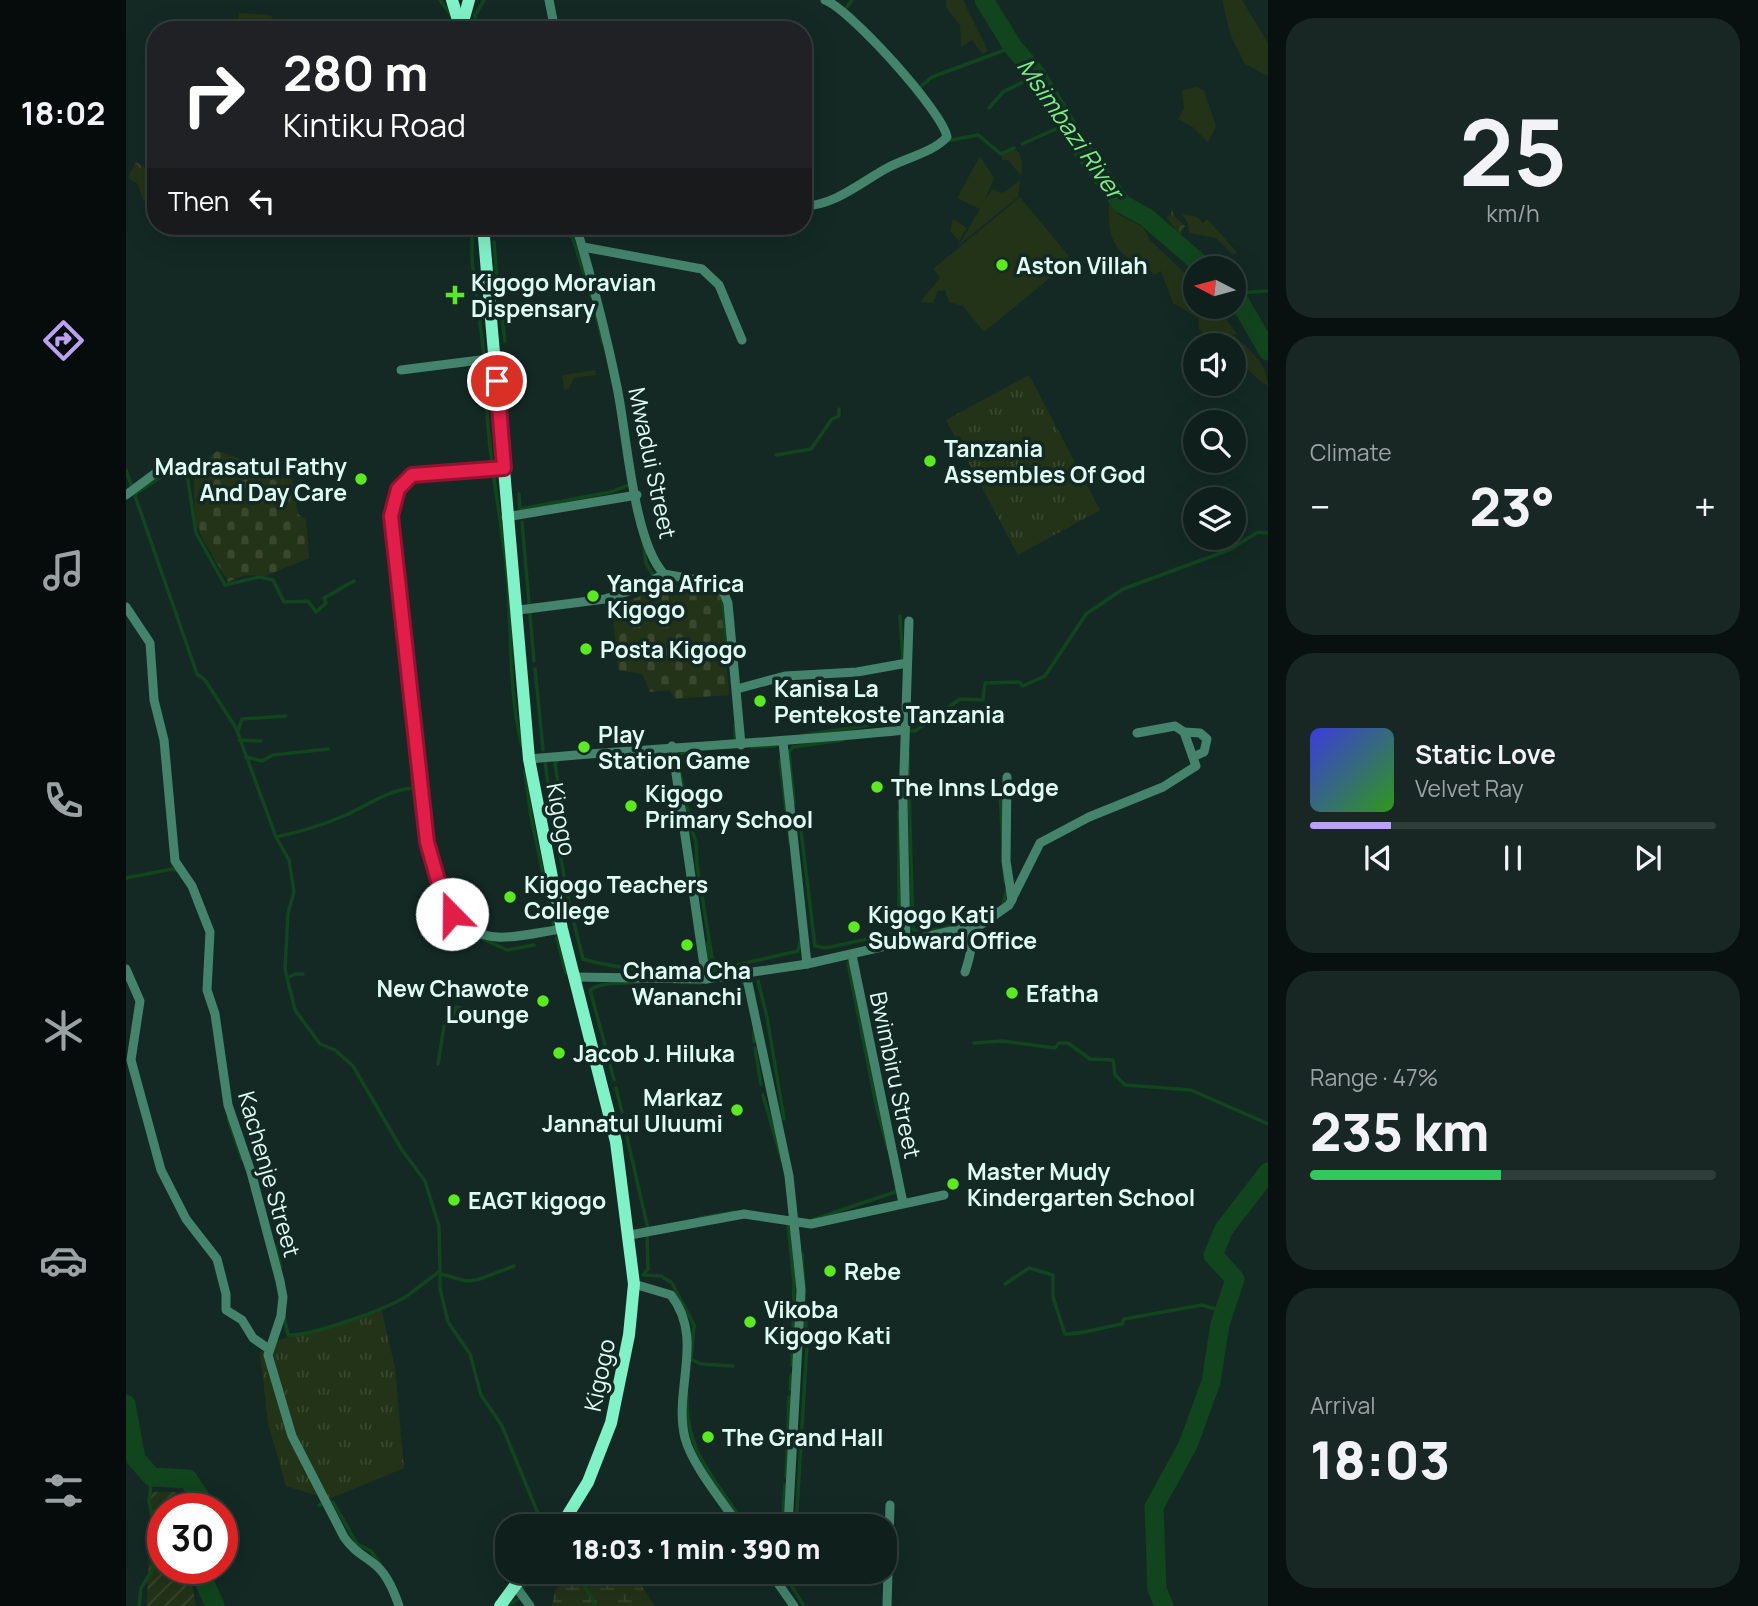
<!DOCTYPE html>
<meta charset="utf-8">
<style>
body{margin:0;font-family:Manrope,sans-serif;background:#182724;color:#f1f3f6;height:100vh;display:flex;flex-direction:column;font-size:26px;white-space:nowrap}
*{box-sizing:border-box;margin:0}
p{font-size:23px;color:#9ba2a3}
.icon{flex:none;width:38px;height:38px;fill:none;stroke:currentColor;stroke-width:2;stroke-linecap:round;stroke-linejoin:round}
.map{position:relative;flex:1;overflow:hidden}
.panel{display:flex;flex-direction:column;gap:18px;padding:18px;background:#08110f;width:490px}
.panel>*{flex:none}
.top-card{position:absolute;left:21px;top:21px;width:665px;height:214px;border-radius:28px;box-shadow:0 7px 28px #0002,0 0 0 2px #2f3d3a;background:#202124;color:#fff;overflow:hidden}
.needle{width:46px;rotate:276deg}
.controls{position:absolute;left:1057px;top:256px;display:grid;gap:14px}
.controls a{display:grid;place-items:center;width:63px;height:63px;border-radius:50%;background:#0f1f1b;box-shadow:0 7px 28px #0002,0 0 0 2px #2f3d3a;font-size:35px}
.speed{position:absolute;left:21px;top:1493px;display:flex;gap:14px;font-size:35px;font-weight:700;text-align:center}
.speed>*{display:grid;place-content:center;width:91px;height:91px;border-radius:50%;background:#0f1f1b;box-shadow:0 7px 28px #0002,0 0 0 2px #2f3d3a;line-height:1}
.speed .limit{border:10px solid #d22;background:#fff;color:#111}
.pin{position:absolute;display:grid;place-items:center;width:60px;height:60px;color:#fff;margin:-30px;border:4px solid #fff;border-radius:50%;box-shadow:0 2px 7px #0007}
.me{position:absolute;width:77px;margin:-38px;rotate:338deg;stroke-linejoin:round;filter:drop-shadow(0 0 5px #0008)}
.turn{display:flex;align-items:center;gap:24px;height:147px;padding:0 21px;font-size:32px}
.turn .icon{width:91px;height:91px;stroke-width:2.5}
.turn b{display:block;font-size:49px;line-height:60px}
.then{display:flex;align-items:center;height:66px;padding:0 21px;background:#0003;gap:14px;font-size:26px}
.big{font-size:52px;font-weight:800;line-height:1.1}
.panel .card{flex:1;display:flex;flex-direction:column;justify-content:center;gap:10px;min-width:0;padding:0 24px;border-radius:28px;background:#182724}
.panel .dial{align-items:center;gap:0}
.dial b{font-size:91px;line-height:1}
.song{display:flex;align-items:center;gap:21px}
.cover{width:84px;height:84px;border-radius:10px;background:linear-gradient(135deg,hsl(240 70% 55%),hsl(110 70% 35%))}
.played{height:7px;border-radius:4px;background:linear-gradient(90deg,#bca0f2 20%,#2f3d3a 20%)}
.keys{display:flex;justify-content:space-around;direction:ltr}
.heat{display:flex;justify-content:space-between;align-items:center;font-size:38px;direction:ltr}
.charge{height:10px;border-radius:5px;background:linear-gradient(90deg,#34c759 47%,#2f3d3a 0)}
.trip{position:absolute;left:369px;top:1514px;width:402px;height:70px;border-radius:28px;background:#0f1f1b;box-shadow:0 7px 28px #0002,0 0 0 2px #2f3d3a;font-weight:800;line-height:70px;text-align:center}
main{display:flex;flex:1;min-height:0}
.dock{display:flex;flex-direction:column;width:126px;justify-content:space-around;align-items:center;background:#060c0b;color:#9ba2a3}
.dock .icon{width:49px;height:49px}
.dock .current{color:#bca0f2}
.dock b{font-size:32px;color:#f1f3f6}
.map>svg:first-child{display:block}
.grass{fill:#233317}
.forest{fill:url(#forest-crowns)}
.wetland{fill:url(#wetland-marsh)}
.cemetery{fill:url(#cemetery-stones)}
.park{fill:url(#park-tufts)}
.garden{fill:url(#garden-furrows)}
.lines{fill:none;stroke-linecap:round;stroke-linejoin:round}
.stream{stroke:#11451d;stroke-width:3.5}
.river{stroke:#11451d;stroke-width:19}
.minor{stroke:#44846c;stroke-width:9}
.secondary{stroke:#80f2c7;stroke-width:12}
.route-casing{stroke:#92132f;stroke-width:18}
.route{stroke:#e11d48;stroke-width:12}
.poi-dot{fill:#5be91f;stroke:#142924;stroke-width:2.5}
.labels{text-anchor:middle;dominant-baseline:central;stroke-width:7;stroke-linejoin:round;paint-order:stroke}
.poi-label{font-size:23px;font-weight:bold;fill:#dffcf4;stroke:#142924;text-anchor:start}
.street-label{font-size:23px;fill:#dffcf4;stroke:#142924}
.water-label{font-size:24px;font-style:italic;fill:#78f17f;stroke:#142924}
</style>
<main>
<nav class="dock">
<b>18:02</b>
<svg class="icon current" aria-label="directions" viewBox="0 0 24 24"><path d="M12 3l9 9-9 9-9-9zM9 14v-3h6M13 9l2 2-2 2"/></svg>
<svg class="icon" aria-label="music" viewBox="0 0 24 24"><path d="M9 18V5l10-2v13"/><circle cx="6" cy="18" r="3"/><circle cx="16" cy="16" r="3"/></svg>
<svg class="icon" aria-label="phone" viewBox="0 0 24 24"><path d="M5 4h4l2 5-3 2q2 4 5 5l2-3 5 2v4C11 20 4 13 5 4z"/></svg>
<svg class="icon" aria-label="climate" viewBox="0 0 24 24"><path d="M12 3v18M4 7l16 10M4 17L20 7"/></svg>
<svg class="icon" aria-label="car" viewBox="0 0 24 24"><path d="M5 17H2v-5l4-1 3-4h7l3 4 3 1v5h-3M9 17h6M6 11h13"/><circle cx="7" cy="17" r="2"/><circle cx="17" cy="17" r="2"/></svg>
<svg class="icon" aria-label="filters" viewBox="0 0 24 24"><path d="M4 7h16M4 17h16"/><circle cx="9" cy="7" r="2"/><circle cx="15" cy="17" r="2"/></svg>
</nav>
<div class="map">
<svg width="1142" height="1606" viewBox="0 0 1142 1606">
<defs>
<pattern id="forest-crowns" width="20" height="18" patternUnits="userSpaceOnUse" patternTransform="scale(1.75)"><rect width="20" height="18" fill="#233317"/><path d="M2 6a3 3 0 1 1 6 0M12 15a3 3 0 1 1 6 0" fill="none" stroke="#38472e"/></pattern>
<pattern id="wetland-marsh" width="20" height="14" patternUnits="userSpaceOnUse" patternTransform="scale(1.75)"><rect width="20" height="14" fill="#233317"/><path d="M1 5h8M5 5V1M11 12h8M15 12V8" fill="none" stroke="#38472e"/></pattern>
<pattern id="cemetery-stones" width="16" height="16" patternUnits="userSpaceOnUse" patternTransform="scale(1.75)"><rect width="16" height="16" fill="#233317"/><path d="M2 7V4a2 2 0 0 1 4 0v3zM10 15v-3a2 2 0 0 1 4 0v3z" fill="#38472e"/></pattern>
<pattern id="park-tufts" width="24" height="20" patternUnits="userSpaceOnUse" patternTransform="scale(1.75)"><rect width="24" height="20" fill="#233317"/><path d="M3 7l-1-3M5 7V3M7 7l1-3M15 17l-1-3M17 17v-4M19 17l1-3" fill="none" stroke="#38472e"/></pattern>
<pattern id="garden-furrows" width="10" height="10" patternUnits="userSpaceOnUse" patternTransform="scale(1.75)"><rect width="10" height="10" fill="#233317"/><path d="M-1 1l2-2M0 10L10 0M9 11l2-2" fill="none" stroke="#38472e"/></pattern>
</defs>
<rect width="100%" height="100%" fill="#142924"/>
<!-- grass -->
<g class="grass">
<path d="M820,0H837L862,51L856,54L846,40L835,47L834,25L820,7Z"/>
<path d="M1096,0H1116L1142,43V76L1119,64L1104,34Z"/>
<path d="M113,13L144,15L155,30H111Z"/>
<path d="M1071,87L1078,91L1090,126L1082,142L1068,128L1052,119L1058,109L1056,90Z"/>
<path d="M886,149C897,150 897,167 895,176L882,160H876V154Z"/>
<path d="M854,156L868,178L859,200L866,189L877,193L894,180L892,197L833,245L854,209L831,198Z"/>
<path d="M894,197L946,260L858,332L837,306L823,302L819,290L812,291L807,303L794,302L814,278L807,269Z"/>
<path d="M983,202L992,214L1017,227L1024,240L1069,283V306H1091L1111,334H1106C1121,347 1142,364 1142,386C1129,379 1123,368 1111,361L1108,364V345H1082L1074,336L1077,332L1073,329L1072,318L1047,303L1035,271L1028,275L1016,260L1010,261L994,276L990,273L989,267L1000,257C982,240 983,226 983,202Z"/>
<path d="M1055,213L1071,217L1077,223L1081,219L1111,252L1107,255L1090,238L1063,233L1062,223Z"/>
<path d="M827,219L841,228L833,241L824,231Z"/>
<path d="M469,370L470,375L448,378L443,389L438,390L436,375Z"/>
</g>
<!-- forest -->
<g class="forest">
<path d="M10,162L30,174V203L17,200L12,184L2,178Z"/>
<path d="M1046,208L1048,216L1059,226L1054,235L1040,217L1045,215Z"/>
</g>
<!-- wetland -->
<path class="wetland" d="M441,1572H506L529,1606H426L429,1591Z"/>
<!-- cemetery -->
<g class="cemetery">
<path d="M91,451L165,476L172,514L180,520L183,558L139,576L119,575L102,582L77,540L69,520L67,460L81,459Z"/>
<path d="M540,585L584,587L595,595L603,695L549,699L544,690L524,692L516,674L492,670L486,608Z"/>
</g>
<!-- park -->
<g class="park">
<path d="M903,375L974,510L892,555L820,420Z"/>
<path d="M255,1308L269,1368L278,1468L203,1499L160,1486L142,1423L134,1353L147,1341L209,1326Z"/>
</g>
<!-- garden -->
<path class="garden" d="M25,1492H50L53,1508H37V1568H63L70,1606H21Z"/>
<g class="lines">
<!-- stream -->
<g class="stream">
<path d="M314,0L325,15"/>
<path d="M721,7L726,0"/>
<path d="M350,30L349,15L358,0"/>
<path d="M793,88L806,77L887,47"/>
<path d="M863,108L877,92L911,75"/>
<path d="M820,141L852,135L875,154L888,148"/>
<path d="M896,144L939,125"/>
<path d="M346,226V261L358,354"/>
<path d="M367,226V228"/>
<path d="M443,226L465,296"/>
<path d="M368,242L371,280"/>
<path d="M372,287L379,341"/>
<path d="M1109,293L1142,291"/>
<path d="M468,305L477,343"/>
<path d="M360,366C358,432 372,499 380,564C387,625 381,687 396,746"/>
<path d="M650,455L685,449L706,419L713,416V409"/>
<path d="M0,470L71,674L79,680L110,728L150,837L163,860L168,892L162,913L159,969L169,1010L194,1044L209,1050L227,1066L276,1150L299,1181L313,1226L314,1271C304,1279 295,1285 285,1293C268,1307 183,1337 162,1335L158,1317"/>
<path d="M9,494L59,461L70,533L99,585L133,577L147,580L158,602L182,601L190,612L200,603L198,598L228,581"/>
<path d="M393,494L394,509L485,492L505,484"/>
<path d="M396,522L408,661"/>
<path d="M517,540L520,563L527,575"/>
<path d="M539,581H553"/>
<path d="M596,596L603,665"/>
<path d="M774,616L777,661"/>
<path d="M277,662L287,788"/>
<path d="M409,669L417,750"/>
<path d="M112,731L116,719L160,716"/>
<path d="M783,731H789L834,699L857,700L859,683L893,682L897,686L919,676L960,614L997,589L1103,550L1132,532L1142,533"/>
<path d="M678,735L777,720"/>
<path d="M113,740L135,741"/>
<path d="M609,742V725"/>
<path d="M626,747L649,746L654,743"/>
<path d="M782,752L787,930L817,929L842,920L858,919"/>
<path d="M120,757L136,761L147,755L202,749"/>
<path d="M432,760L429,763L432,783"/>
<path d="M419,761L424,799"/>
<path d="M654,761L664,842"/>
<path d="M552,762L555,754L562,750"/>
<path d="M399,771L405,816L428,927"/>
<path d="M554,773L566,830"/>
<path d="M874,793L879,882"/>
<path d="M668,803L663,752L667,747L717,740"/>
<path d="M425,808L444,906"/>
<path d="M565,828L570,842L571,865"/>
<path d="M675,831L689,946L700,948L773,932V812"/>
<path d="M150,837C174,832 197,825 220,815C242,805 262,790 287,788C293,824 300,906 333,926"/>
<path d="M571,865L588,970L672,951L675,937"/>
<path d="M0,878L46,869L54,871"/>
<path d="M877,905L881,889"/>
<path d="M446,915L457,959C481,966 551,978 573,967"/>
<path d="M342,932L381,950L408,945"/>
<path d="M431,938L440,973"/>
<path d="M582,962V942"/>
<path d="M722,963L751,1109L762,1149"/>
<path d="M161,978L169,974H177"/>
<path d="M597,981L614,979L618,984"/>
<path d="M632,981L641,1017L658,1119"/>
<path d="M548,982L575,983"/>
<path d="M628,1030V1042"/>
<path d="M848,1043L877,1041L929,1048L933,1043H942L964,1059L987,1060L989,1075L999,1085L1065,1090L1142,1124"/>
<path d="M479,1045L464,990C477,981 496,984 513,982"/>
<path d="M629,1048L635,1085"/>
<path d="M481,1053L488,1080"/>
<path d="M312,1064L318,1026L326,1020L330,1007L354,1013"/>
<path d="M490,1088L496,1112"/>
<path d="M637,1095L656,1161"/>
<path d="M102,1119L116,1159"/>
<path d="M498,1124L522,1229"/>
<path d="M574,1218L608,1212"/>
<path d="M686,1220L769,1192L771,1187"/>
<path d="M662,1223L668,1283"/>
<path d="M521,1233L522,1269L517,1275L535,1276L546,1283L568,1325L565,1358"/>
<path d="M149,1246L155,1267"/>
<path d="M314,1272V1289L322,1322L344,1354L355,1395L376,1426L411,1511L419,1521"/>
<path d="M315,1274L340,1281L351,1280L388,1266"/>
<path d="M879,1284L903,1268L927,1275V1297L939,1334C960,1334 976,1327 996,1324L998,1319L1076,1305L1099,1312"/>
<path d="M564,1359L575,1364L607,1366"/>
<path d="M666,1365L668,1284"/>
<path d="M664,1389L665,1375"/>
<path d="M561,1394C559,1456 590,1477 619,1526"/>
<path d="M662,1427L663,1397"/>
<path d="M660,1477L662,1429"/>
<path d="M193,1505L207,1502L231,1544L245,1551L254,1564"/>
<path d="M656,1526L659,1485"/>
<path d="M670,1526L681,1344L676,1254"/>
<path d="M451,1572L470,1606"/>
<path d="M665,1585L678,1606"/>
<path d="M397,1587L413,1572"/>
<path d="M13,1606L15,1588L27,1569L28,1528L23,1501L26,1477"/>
<path d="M382,1606L393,1598"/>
</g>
<!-- river -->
<g class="river">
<path d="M858,0L887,47L911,75L954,147L996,204L1020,217L1079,268"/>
<path d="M1108,292L1142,351"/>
<path d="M0,1404L10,1459L26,1477L62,1479L81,1508"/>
<path d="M80,1568L79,1583L89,1606"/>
<path d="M1038,1606L1031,1589L1028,1507L1062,1445L1085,1382L1094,1324L1109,1279L1087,1255L1098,1229L1142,1172"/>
</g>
<!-- minor -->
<g class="minor">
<path d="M423,0L429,30"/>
<path d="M677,206C709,206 736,181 763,167C782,157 806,153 821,137C817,112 724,9 699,0"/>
<path d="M450,226C466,279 480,333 491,387C501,434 507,541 538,574L594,584L602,603L615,745"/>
<path d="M457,247L576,269L593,285L616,340"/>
<path d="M275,370L370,358"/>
<path d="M378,468L286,476C272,484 267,500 265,516C271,572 279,629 284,686C288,734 297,888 330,919C362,949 398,934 436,929"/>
<path d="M0,495L43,463"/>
<path d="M380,517L511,495"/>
<path d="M0,607L24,643L28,700L38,740L49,861L66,886L84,932L81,990L89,1014L102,1105L125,1172L154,1281L157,1297L155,1316L142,1355L166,1436L218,1537C226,1549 235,1554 247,1563C260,1572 268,1591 273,1606"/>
<path d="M393,610L479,599L512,588L538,574"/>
<path d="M611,689L659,676L731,672L781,663"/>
<path d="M1058,732L1074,733L1081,739L1078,752L1067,757"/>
<path d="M657,742L681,964"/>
<path d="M546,746L580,979"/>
<path d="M403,759C528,748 653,743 778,730"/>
<path d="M881,777L880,861L886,900"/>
<path d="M780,941L777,801L783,621"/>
<path d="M726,955L777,1203"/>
<path d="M0,969L14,1001L5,1060L35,1170L60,1219L91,1259L100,1294V1310L116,1320L127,1338L143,1349"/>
<path d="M839,972C844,957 849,941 840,927"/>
<path d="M620,974L663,1176L675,1290L662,1526"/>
<path d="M447,977L580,979L681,964L856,924L883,905L914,843L963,817L1037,787L1070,766L1058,732L1049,726L1011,733"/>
<path d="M504,1235L618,1214L685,1224L818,1195"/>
<path d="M508,1284L545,1295C579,1339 547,1389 559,1438C566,1465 597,1502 613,1526"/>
<path d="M644,1572L668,1606"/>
<path d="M388,1584L404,1606"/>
<path d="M761,1606L764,1505"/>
</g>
<!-- secondary -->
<g class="secondary">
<path d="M326,0L335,30"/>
<path d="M335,29L343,0"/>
<path d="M357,226L403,759L436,929L490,1142L508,1284L503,1335L485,1423L462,1482L435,1526"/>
<path d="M374,1606L399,1572"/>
</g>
</g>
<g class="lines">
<!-- route casing -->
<g class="route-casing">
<path id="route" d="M326,914L317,898L301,842L265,516L272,489L286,475L378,468L371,381"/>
</g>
<!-- route -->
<use href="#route" class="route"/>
</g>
<!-- markers -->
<g class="poi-dot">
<circle cx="876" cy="265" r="7"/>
<path d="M325.5 284.5h7v7h7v7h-7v7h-7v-7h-7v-7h7z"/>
<circle cx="804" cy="461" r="7"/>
<circle cx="235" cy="479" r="7"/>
<circle cx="467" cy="596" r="7"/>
<circle cx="460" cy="649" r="7"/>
<circle cx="634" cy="701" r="7"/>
<circle cx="458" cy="747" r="7"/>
<circle cx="751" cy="787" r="7"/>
<circle cx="505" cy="806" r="7"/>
<circle cx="384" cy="897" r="7"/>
<circle cx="728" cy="927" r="7"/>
<circle cx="561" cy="945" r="7"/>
<circle cx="886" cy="993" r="7"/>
<circle cx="417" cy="1001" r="7"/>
<circle cx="433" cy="1053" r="7"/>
<circle cx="611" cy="1110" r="7"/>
<circle cx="827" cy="1184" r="7"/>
<circle cx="328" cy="1200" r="7"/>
<circle cx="704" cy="1271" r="7"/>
<circle cx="624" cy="1322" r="7"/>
<circle cx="582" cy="1437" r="7"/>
</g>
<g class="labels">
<!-- poi labels -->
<g class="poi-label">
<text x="890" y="265">Aston Villah</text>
<text x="345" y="282">Kigogo Moravian<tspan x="345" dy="26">Dispensary</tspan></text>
<text x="818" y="448">Tanzania<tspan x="818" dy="26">Assembles Of God</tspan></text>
<text x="221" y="466" text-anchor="end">Madrasatul Fathy<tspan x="221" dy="26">And Day Care</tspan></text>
<text x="481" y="583">Yanga Africa<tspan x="481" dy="26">Kigogo</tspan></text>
<text x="474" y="649">Posta Kigogo</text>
<text x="648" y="688">Kanisa La<tspan x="648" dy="26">Pentekoste Tanzania</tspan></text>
<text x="472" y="734">Play<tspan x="472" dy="26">Station Game</tspan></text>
<text x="765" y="787">The Inns Lodge</text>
<text x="519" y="793">Kigogo<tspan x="519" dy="26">Primary School</tspan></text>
<text x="398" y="884">Kigogo Teachers<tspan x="398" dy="26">College</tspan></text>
<text x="742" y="914">Kigogo Kati<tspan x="742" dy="26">Subward Office</tspan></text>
<text x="561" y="970" text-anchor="middle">Chama Cha<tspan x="561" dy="26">Wananchi</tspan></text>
<text x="403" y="988" text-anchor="end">New Chawote<tspan x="403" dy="26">Lounge</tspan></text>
<text x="900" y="993">Efatha</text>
<text x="447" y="1053">Jacob J. Hiluka</text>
<text x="597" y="1097" text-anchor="end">Markaz<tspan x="597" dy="26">Jannatul Uluumi</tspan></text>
<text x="841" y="1171">Master Mudy<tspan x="841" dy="26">Kindergarten School</tspan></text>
<text x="342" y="1200">EAGT kigogo</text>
<text x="718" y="1271">Rebe</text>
<text x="638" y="1309">Vikoba<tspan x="638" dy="26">Kigogo Kati</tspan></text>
<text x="596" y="1437">The Grand Hall</text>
</g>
<!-- street labels -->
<g class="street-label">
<text transform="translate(527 463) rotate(78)">Mwadui Street</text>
<text transform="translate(436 819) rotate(79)">Kigogo</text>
<text transform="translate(770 1075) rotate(78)">Bwimbiru Street</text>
<text transform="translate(144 1174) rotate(74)">Kachenje Street</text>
<text transform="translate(473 1375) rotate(-78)">Kigogo</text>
</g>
<!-- water labels -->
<g class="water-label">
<text transform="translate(945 128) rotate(55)">Msimbazi River</text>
</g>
</g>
</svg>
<div class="controls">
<a><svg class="needle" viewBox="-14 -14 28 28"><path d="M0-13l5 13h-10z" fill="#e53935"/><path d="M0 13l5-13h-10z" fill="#9ba2a3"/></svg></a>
<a><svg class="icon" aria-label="sound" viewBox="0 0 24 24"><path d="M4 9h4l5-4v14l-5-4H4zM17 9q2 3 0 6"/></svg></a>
<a><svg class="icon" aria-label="search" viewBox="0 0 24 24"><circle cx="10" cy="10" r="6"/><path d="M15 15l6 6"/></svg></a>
<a><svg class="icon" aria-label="layers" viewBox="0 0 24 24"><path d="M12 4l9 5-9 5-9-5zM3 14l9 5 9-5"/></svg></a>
</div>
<div class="speed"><div class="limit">30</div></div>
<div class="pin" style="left:371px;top:381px;background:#d93025"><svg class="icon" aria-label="arrive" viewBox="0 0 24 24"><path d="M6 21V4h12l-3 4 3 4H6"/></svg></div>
<svg class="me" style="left:326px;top:914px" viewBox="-20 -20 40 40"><circle r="19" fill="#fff"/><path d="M0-13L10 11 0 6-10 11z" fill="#e11d48"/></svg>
<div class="trip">18:03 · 1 min · 390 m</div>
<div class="top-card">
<div class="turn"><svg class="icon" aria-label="right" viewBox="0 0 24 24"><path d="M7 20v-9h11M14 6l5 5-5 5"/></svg><div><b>280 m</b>Kintiku Road</div></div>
<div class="then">Then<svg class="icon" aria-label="left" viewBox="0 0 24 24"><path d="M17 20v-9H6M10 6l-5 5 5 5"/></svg></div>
</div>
</div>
<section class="panel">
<div class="card dial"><b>25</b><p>km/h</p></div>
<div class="card"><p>Climate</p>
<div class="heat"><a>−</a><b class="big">23°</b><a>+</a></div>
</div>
<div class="card">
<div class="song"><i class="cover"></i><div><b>Static Love</b><p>Velvet Ray</p></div></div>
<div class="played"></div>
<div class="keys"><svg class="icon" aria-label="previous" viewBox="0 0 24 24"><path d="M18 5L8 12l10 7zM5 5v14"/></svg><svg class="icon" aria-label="pause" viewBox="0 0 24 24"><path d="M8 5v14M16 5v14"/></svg><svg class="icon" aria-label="next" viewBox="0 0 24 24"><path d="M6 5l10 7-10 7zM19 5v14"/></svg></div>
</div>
<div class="card"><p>Range · 47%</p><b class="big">235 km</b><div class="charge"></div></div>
<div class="card"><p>Arrival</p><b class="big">18:03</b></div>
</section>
</main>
